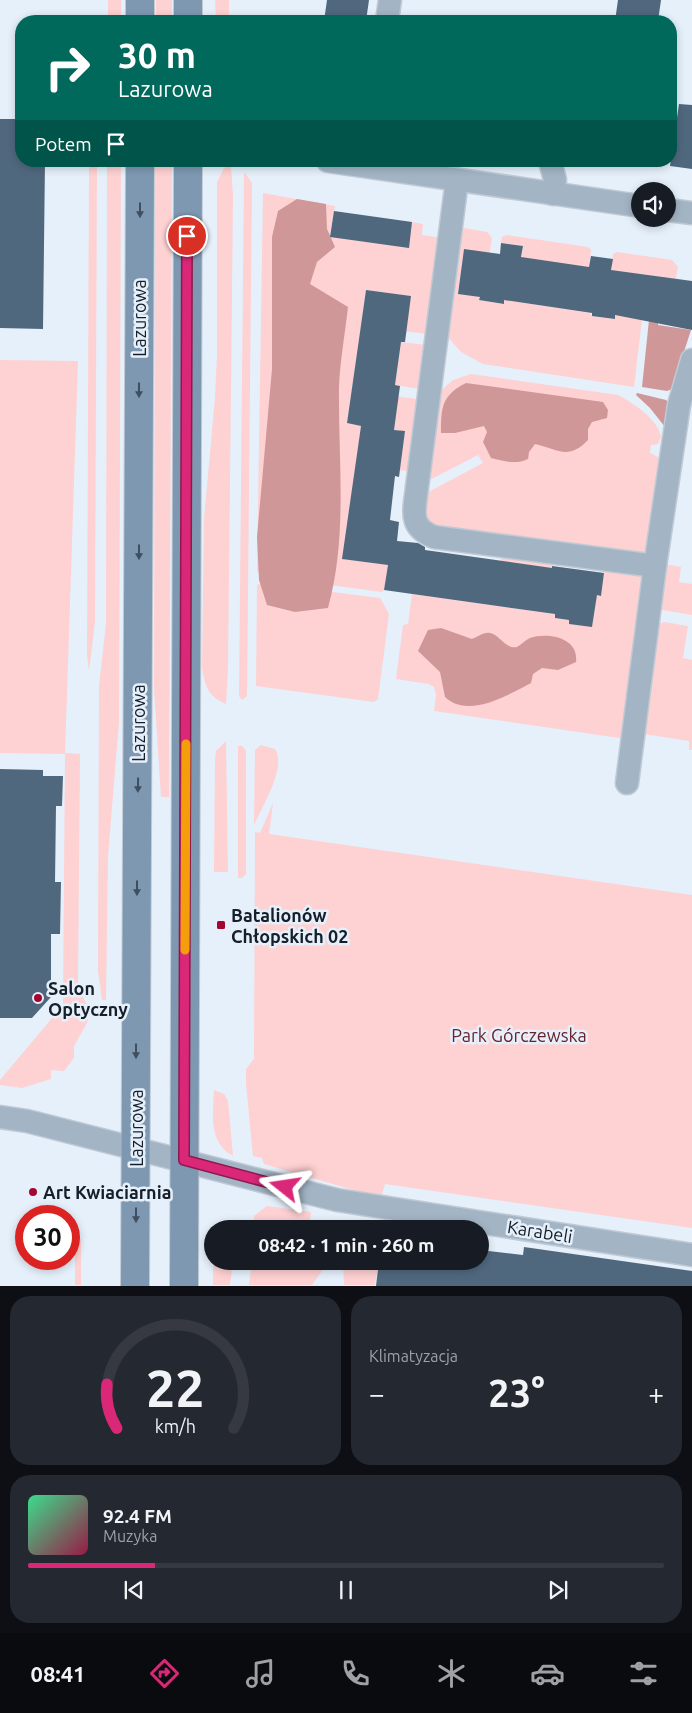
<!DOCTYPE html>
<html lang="pl">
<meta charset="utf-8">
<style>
body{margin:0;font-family:Ubuntu,sans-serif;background:#242831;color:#f1f3f6;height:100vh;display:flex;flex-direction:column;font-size:19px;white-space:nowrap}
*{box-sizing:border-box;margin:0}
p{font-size:16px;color:#9ea1a6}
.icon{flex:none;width:28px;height:28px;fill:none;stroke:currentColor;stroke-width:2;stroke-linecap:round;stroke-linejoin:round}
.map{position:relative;height:1286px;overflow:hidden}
.drawer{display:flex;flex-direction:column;gap:10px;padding:10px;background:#0d0f14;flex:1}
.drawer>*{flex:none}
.guide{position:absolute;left:15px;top:15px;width:662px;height:152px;border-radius:20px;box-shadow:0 2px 8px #0003;background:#00695c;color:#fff;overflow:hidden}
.fabs{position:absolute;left:631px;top:182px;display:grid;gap:10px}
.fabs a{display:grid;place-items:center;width:45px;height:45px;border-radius:50%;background:#171b24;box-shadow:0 2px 8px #0003;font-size:25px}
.speed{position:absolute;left:15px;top:1205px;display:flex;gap:10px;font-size:25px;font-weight:700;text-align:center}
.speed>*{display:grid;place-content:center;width:65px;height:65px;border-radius:50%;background:#171b24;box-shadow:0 2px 8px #0003;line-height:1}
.speed .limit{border:8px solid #d22;background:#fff;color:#111}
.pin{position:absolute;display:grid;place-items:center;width:42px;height:42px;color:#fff;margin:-21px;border:2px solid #fff;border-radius:50%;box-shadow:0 1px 5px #0007}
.me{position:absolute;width:55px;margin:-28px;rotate:285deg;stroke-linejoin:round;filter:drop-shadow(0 0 4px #0008)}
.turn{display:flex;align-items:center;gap:18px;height:105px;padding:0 20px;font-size:22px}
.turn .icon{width:65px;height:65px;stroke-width:2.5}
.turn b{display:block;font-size:35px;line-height:42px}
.then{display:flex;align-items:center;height:48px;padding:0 20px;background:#0003;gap:10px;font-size:19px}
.big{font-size:38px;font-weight:700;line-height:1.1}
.drawer .card{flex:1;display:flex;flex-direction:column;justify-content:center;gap:8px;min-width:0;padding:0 18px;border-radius:20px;background:#242831}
.drawer .dial{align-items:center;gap:0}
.dial svg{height:130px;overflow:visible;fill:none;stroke:#363941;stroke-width:7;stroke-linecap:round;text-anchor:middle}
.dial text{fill:#f1f3f6;stroke:none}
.song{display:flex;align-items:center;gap:15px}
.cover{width:60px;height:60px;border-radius:8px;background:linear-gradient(135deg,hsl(150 70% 55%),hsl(340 70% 35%))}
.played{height:5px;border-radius:2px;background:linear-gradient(90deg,#db2777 20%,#363941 20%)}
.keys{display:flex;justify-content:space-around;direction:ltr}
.heat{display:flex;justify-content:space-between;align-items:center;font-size:28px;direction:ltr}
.drawer .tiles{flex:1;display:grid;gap:10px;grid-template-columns:1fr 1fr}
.card:last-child{grid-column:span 2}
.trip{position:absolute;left:204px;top:1220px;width:285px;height:50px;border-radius:25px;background:#171b24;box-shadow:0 2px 8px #0003;font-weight:700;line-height:50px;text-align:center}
.menu{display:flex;height:80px;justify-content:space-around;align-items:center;background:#090b0e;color:#9ea1a6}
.menu .icon{width:35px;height:35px}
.menu .current{color:#db2777}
.menu b{font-size:22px;color:#f1f3f6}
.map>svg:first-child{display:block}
.green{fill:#fed1d2}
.forest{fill:#d09799}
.building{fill:#50687e}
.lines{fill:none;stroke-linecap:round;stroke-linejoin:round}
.minor-casing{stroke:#c0cad5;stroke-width:25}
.secondary-casing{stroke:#c0cad5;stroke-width:30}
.minor{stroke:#a3b5c5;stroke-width:22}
.secondary{stroke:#7e98b1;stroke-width:28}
.oneway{fill:#404f5f}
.route-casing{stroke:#8e194d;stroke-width:12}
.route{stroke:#db2777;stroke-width:9}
.slow{stroke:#f59e0b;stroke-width:9}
.poi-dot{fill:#a40632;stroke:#e5f0fb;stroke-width:2}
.labels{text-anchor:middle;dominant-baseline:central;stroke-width:5;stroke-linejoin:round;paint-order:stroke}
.street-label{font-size:18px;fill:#161f29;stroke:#e5f0fb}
.poi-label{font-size:18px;font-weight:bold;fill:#161f29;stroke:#e5f0fb;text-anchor:start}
.park-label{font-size:18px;fill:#68222b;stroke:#e5f0fb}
</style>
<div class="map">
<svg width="692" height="1286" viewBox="0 0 692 1286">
<rect width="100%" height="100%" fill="#e5f0fb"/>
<!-- green -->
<g class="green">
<rect x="108" y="0" width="13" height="21"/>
<rect x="156" y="0" width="16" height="21"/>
<path d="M215,0H229V21H216Z"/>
<path d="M89,161H97L95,622L89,671L87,654Z"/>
<path d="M107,161H121L119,722L108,856L106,1000H102L98,971L99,686L106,623Z"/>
<path d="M155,161H172L169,797H161L154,688Z"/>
<path d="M231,165L233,196L228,670L226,704C208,697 204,684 202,666L204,519L215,398L217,355V182L224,168Z"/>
<path d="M244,172L252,183L247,696L242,700L239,696Z"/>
<path d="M263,193L335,206L330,236L412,222L423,224L422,235L442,238L428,334L402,331L411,296L366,290L347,423L361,426L343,559L388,565L384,590L382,592L263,576L257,571Z"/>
<path d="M464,228L487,232L492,238L489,257L464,249L458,293L480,297L479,300L503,304L504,300L590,313L592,316L615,319V315L642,319L634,387L483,364L461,352L445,334L456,231Z"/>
<path d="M506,235L588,247L591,250L589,270L521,261L523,246L501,243L502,237Z"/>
<path d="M617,252L672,260L678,267L675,282C654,275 633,272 611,273L613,254Z"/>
<path d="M401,342L426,345L420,389L395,385Z"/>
<path d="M0,360L78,361L65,753L80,754L78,984L90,1013L87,1023L74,1046V1058L64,1071L51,1070V1079L22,1088L0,1085V1080L63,1005L65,754L0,753Z"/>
<path d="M471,374L618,395C633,403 658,419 661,437L658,444L651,445L650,453L658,457L661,466L650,549L639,558L433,529L418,507L419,497L483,463L478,455L420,485L439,392L453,380Z"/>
<path d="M393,396L418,399L412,471L396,470L405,432L391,429Z"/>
<path d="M502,551L641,574L643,579L626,739L434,711L436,695L434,687L429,684L396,679L403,625L408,624L412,594L555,614V618L569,620V624L592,626L596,601L589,594L601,595L604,572L553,564L551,572L500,565Z"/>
<path d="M664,564L681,567L679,582L692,584V615L662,610L658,604Z"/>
<path d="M262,583L380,598L389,614L378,699L374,702L256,686L257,585Z"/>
<path d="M664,622L688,626L683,658L692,660V750H689V741L644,734L656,654L651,653L655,626Z"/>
<path d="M226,741L228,872H214L215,759L216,751Z"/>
<path d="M261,745L275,749C287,767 262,807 254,825L255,750Z"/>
<path d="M238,746H242L246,751V874L242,878H238Z"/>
<path d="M273,803L269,834L692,895V1228L385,1184L381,1198L264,1164L262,1158L253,1156L246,1084V1069L254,1059L255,832L260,833Z"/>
<path d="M214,1090L224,1094L228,1101L233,1156C208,1142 213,1115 214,1090Z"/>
<path d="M267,1206L311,1212L309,1229H254V1216Z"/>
<rect x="75" y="1239" width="6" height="46"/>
<path d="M213,1261H233L230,1285H213Z"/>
<path d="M252,1261H329L312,1285H249Z"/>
<path d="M343,1261H379L375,1285H344Z"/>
</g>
<!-- forest -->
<g class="forest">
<path d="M297,199L326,204L327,229L335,247L317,262L310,284L348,307C345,334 340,361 339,387C338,461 348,536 328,608L295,612L267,605L259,580L257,537L272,369V237L278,211Z"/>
<path d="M649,320L658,322V325L691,330L672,389L667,391L642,387Z"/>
<path d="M466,383L603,402L608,410L607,418L592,422L588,429V440C568,461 558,449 535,444L529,452L528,459C515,465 504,461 491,458L483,442L487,432L484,426L455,433H441C441,407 442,395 466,383Z"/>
<path d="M637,393L666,400L668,402L665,427L650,408L636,395Z"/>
<path d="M441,628L472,639C478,637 483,632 490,633C499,634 506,650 517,647C521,645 525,640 530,638C549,632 579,638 576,662L558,670L542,668L533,674L531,683C508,695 468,719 445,697L440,672L418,651L428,630Z"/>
</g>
<!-- building -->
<g class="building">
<path d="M327,0H369L366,21H324Z"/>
<path d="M618,0H661L658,21H615Z"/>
<path d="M679,104L692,105V169L670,166Z"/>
<path d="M0,119H21V161H45L43,329L0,328Z"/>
<path d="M334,211L412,222L409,248L330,237Z"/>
<path d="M501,243L523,246L521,257L589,267L591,256L613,259L611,270L692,281V330L615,315V319L592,316V313L504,300V304L479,300L480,297L458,294L464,249L500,254Z"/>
<path d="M366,290L411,296L405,342H401L395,385L400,386L394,430L405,431L399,477L395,476L390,520L399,522L397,541L418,543L425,547V550L552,568V566L604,573L601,596L597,595L592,627L569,624V620L555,618V614L384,590L388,565L342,559L361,426L347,423Z"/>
<path d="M0,769L43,770V776H63L62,806H56L55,882H61L60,934H51V997L32,1018H0Z"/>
<path d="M524,1247L692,1271V1286H376L379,1261H480V1250L523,1255Z"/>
</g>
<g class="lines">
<!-- minor casing -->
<g class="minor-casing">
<g id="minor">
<path d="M387,21L390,0"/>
<path d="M328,161L640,206"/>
<path d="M550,161L555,180L553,194"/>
<path d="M457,180L416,495C413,516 412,528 434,537L655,566L627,783"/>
<path d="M668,210L692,213"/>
<path d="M655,566L679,405L692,360"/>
<path d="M0,1117L27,1121L337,1200L692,1255"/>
</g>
</g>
<!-- secondary casing -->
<g class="secondary-casing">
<g id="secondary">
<path d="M140,21V0"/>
<path d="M188,21V0"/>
<path d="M135,1286L140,161"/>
<path d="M184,1286L188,161"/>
</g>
</g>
<!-- minor -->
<use href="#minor" class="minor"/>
<!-- secondary -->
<use href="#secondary" class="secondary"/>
</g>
<!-- one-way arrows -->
<defs><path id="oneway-solid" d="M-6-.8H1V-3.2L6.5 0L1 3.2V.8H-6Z" transform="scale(1.25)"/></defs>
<g class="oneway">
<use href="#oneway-solid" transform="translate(140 210) rotate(90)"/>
<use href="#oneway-solid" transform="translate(139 390) rotate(90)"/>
<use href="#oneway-solid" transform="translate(139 552) rotate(90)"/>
<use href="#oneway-solid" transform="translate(138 785) rotate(91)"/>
<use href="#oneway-solid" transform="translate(137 888) rotate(90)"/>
<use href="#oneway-solid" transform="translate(136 1051) rotate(90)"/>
<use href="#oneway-solid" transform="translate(136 1215) rotate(90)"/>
</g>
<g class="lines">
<!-- route casing -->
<g class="route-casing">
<path id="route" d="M187,236L184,1160L285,1187"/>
</g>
<!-- route -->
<use href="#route" class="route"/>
<!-- slow -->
<path class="slow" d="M185,950L186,744"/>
</g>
<!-- markers -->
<g class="poi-dot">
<rect x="216" y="920" width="10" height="10" rx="2.5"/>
<circle cx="38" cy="998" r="5"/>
<circle cx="33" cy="1192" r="5"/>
</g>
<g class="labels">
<!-- street labels -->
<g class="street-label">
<text transform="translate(139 318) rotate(-90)">Lazurowa</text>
<text transform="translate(138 723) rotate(-90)">Lazurowa</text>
<text transform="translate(136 1128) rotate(-90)">Lazurowa</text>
<text transform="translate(540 1231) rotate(9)">Karabeli</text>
</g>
<!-- poi labels -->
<g class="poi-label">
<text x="231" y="915">Batalionów<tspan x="231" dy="21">Chłopskich 02</tspan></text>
<text x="48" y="988">Salon<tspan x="48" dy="21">Optyczny</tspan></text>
<text x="43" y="1192">Art Kwiaciarnia</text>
</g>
<!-- park labels -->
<g class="park-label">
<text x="519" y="1035">Park Górczewska</text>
</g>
</g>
</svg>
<div class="fabs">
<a><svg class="icon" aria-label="sound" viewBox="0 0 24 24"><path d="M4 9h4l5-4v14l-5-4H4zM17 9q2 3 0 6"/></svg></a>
</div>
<div class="speed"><div class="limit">30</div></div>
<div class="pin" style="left:187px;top:236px;background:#d93025"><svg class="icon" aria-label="arrive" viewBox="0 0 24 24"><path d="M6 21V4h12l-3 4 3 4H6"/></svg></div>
<svg class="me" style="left:285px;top:1187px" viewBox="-20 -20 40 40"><path d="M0-17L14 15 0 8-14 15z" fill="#db2777" stroke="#fff" stroke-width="4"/></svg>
<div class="trip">08:42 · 1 min · 260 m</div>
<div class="guide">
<div class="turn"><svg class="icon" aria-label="right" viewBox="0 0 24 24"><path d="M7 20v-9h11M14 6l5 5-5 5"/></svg><div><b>30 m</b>Lazurowa</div></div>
<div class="then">Potem<svg class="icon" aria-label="arrive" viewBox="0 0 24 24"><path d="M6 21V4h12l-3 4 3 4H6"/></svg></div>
</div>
</div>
<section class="drawer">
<div class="tiles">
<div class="card dial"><svg viewBox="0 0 100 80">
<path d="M14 69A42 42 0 1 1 86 69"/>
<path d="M14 69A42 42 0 0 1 8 42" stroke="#db2777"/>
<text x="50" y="56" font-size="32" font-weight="700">22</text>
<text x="50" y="72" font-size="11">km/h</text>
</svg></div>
<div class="card"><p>Klimatyzacja</p>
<div class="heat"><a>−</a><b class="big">23°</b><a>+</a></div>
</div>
<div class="card">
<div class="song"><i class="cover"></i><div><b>92.4 FM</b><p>Muzyka</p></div></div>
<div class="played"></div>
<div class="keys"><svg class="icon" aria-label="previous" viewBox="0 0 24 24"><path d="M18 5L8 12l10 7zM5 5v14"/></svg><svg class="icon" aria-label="pause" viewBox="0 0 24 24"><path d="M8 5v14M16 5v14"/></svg><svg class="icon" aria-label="next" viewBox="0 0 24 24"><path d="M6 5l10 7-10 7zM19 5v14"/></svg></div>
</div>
</div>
</section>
<nav class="menu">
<b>08:41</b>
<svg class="icon current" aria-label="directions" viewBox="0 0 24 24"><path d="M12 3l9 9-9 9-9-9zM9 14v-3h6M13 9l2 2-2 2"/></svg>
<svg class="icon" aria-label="music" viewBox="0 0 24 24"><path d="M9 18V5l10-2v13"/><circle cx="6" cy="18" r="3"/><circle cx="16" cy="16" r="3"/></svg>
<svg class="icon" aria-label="phone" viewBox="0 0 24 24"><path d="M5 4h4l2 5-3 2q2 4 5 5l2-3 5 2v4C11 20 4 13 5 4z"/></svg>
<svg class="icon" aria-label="climate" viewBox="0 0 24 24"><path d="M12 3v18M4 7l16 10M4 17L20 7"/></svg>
<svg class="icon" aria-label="car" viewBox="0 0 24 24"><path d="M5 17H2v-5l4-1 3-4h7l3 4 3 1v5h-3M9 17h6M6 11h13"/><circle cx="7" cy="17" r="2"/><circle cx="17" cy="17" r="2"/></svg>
<svg class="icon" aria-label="filters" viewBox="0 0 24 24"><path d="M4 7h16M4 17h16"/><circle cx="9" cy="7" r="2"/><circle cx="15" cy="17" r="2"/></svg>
</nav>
